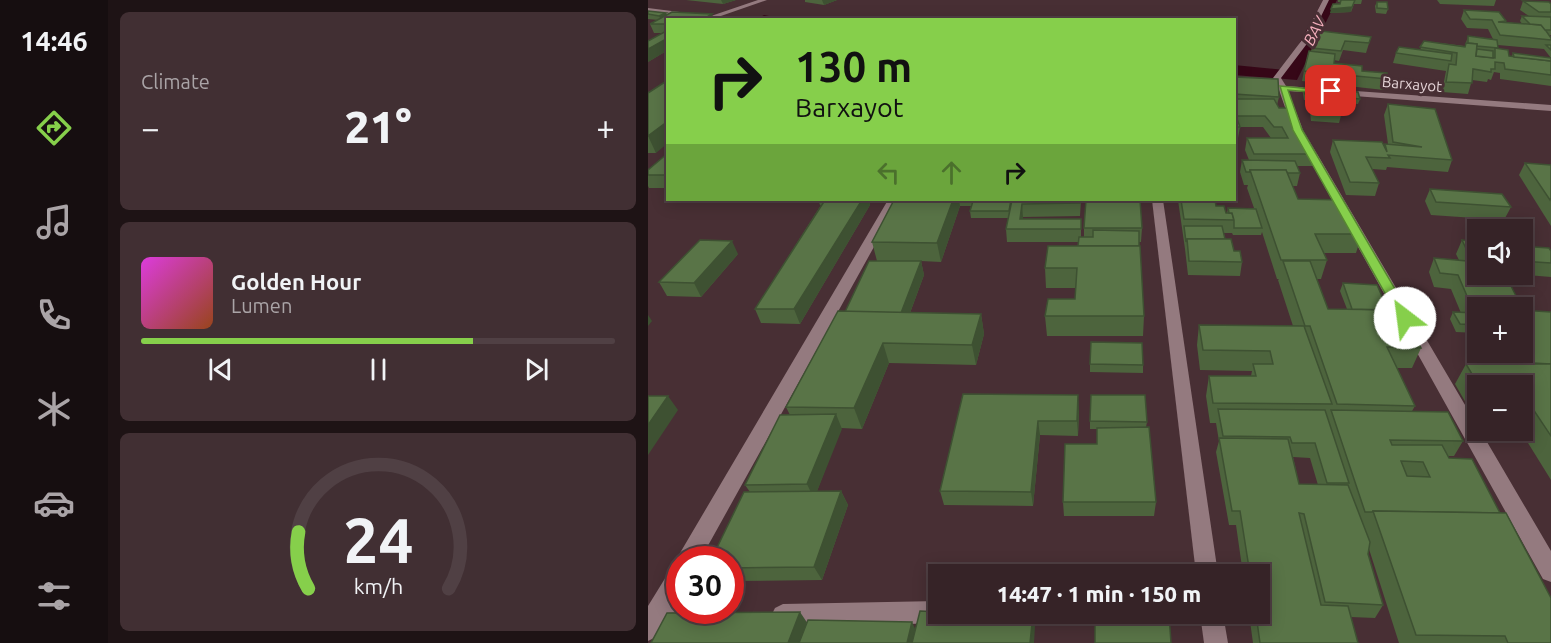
<!DOCTYPE html>
<meta charset="utf-8">
<style>
body{margin:0;font-family:Ubuntu,sans-serif;background:#412f33;color:#f1f3f6;height:100vh;display:flex;flex-direction:column;font-size:22px;white-space:nowrap}
*{box-sizing:border-box;margin:0}
p{font-size:20px;color:#aaa4a7}
.icon{flex:none;width:33px;height:33px;fill:none;stroke:currentColor;stroke-width:2;stroke-linecap:round;stroke-linejoin:round}
.map{position:relative;flex:1;overflow:hidden}
.side{display:flex;flex-direction:column;gap:12px;padding:12px;background:#1e1315;width:540px}
.side>*{flex:none}
.banner{position:absolute;left:18px;top:18px;width:570px;height:183px;border-radius:0px;box-shadow:0 3px 15px #0003,0 0 0 2px #504044;background:#86cf4b;color:#111;overflow:hidden}
.buttons{position:absolute;left:819px;top:219px;display:grid;gap:12px}
.buttons a{display:grid;place-items:center;width:66px;height:66px;border-radius:0px;background:#362327;box-shadow:0 3px 15px #0003,0 0 0 2px #504044;font-size:30px}
.speed{position:absolute;left:18px;top:546px;display:flex;gap:12px;font-size:30px;font-weight:700;text-align:center}
.speed>*{display:grid;place-content:center;width:78px;height:78px;border-radius:50%;background:#362327;box-shadow:0 3px 15px #0003,0 0 0 2px #504044;line-height:1}
.speed .limit{border:9px solid #d22;background:#fff;color:#111}
.pin{position:absolute;display:grid;place-items:center;width:51px;height:51px;color:#fff;margin:-26px;border-radius:12px;box-shadow:0 3px 9px #0006}
.me{position:absolute;width:66px;margin:-33px;rotate:330deg;stroke-linejoin:round;filter:drop-shadow(0 0 4px #0008)}
.turn{display:flex;align-items:center;gap:21px;height:126px;padding:0 30px;font-size:27px}
.turn .icon{width:78px;height:78px;stroke-width:2.5}
.turn b{display:block;font-size:42px;line-height:51px}
.lanes{display:flex;align-items:center;height:57px;padding:0 30px;background:#0003;justify-content:center;gap:30px;direction:ltr}
.lanes .off{opacity:.35}
.big{font-size:45px;font-weight:800;line-height:1.1}
.side .card{flex:1;display:flex;flex-direction:column;justify-content:center;gap:9px;min-width:0;padding:0 21px;border-radius:9px;background:#412f33}
.side .dial{align-items:center;gap:0}
.dial svg{height:156px;overflow:visible;fill:none;stroke:#504044;stroke-width:7;stroke-linecap:round;text-anchor:middle}
.dial text{fill:#f1f3f6;stroke:none}
.song{display:flex;align-items:center;gap:18px}
.cover{width:72px;height:72px;border-radius:9px;background:linear-gradient(135deg,hsl(300 70% 55%),hsl(20 70% 35%))}
.played{height:6px;border-radius:3px;background:linear-gradient(90deg,#86cf4b 70%,#504044 70%)}
.keys{display:flex;justify-content:space-around;direction:ltr}
.heat{display:flex;justify-content:space-between;align-items:center;font-size:33px;direction:ltr}
.trip{position:absolute;left:280px;top:564px;width:342px;height:60px;border-radius:0px;background:#362327;box-shadow:0 3px 15px #0003,0 0 0 2px #504044;font-weight:800;line-height:60px;text-align:center}
main{display:flex;flex:1;min-height:0}
.tabs{display:flex;flex-direction:column;width:108px;justify-content:space-around;align-items:center;background:#160e10;color:#aaa4a7}
.tabs .icon{width:42px;height:42px}
.tabs .active{color:#86cf4b}
.tabs b{font-size:27px;color:#f1f3f6}
.map>svg:first-child{display:block}
.lines{fill:none;stroke-linecap:round;stroke-linejoin:round}
.canal{fill:#360717;fill-rule:evenodd}
.minor{fill:#947a7f;fill-rule:evenodd}
.wall{fill:#4d643d;fill-rule:evenodd}
.shaded-wall{fill:#3e5132}
.building{fill:#597447;stroke:#3e5132;stroke-width:1.5;fill-rule:evenodd}
.route{fill:#86cf4b;stroke:#578731;stroke-width:1.5}
.labels{text-anchor:middle;dominant-baseline:central;stroke-width:6;stroke-linejoin:round;paint-order:stroke}
.far-street-label{font-size:15px;fill:#e4d3d6;stroke:#482f34}
.far-water-label{font-size:16px;font-style:italic;fill:#f6b0be;stroke:#482f34}
</style>
<main>
<nav class="tabs">
<b>14:46</b>
<svg class="icon active" aria-label="directions" viewBox="0 0 24 24"><path d="M12 3l9 9-9 9-9-9zM9 14v-3h6M13 9l2 2-2 2"/></svg>
<svg class="icon" aria-label="music" viewBox="0 0 24 24"><path d="M9 18V5l10-2v13"/><circle cx="6" cy="18" r="3"/><circle cx="16" cy="16" r="3"/></svg>
<svg class="icon" aria-label="phone" viewBox="0 0 24 24"><path d="M5 4h4l2 5-3 2q2 4 5 5l2-3 5 2v4C11 20 4 13 5 4z"/></svg>
<svg class="icon" aria-label="climate" viewBox="0 0 24 24"><path d="M12 3v18M4 7l16 10M4 17L20 7"/></svg>
<svg class="icon" aria-label="car" viewBox="0 0 24 24"><path d="M5 17H2v-5l4-1 3-4h7l3 4 3 1v5h-3M9 17h6M6 11h13"/><circle cx="7" cy="17" r="2"/><circle cx="17" cy="17" r="2"/></svg>
<svg class="icon" aria-label="filters" viewBox="0 0 24 24"><path d="M4 7h16M4 17h16"/><circle cx="9" cy="7" r="2"/><circle cx="15" cy="17" r="2"/></svg>
</nav>
<section class="side">
<div class="card"><p>Climate</p>
<div class="heat"><a>−</a><b class="big">21°</b><a>+</a></div>
</div>
<div class="card">
<div class="song"><i class="cover"></i><div><b>Golden Hour</b><p>Lumen</p></div></div>
<div class="played"></div>
<div class="keys"><svg class="icon" aria-label="previous" viewBox="0 0 24 24"><path d="M18 5L8 12l10 7zM5 5v14"/></svg><svg class="icon" aria-label="pause" viewBox="0 0 24 24"><path d="M8 5v14M16 5v14"/></svg><svg class="icon" aria-label="next" viewBox="0 0 24 24"><path d="M6 5l10 7-10 7zM19 5v14"/></svg></div>
</div>
<div class="card dial"><svg viewBox="0 0 100 80">
<path d="M14 69A42 42 0 1 1 86 69"/>
<path d="M14 69A42 42 0 0 1 9 40" stroke="#86cf4b"/>
<text x="50" y="56" font-size="32" font-weight="700">24</text>
<text x="50" y="72" font-size="11">km/h</text>
</svg></div>
</section>
<div class="map">
<svg width="903" height="643" viewBox="0 0 903 643">
<rect width="100%" height="100%" fill="#482f34"/>
<g class="lines">
<!-- canal -->
<g class="canal">
<path d="M675,0H689L649,80L586,75V65L637,70Z"/>
<path d="M116,15L126,17L128,20L109,19Z"/>
</g>
<!-- minor -->
<g class="minor">
<path d="M110,0H119L70,17L83,20H60L0,12V8L63,16Z"/>
<path d="M675,0H681L661,41L633,78L638,86L903,105V111L640,91L655,130L830,427V430H832L903,551V582L895,579L645,130L631,90L586,84V79L629,85L625,78L654,40Z"/>
<path d="M240,200H252L52,560H32V596L26,606H32V610H44L48,618L44,626L36,630H13L8,637L0,641V606L24,567L31,564L29,560L32,553Z"/>
<path d="M504,200H515L570,574H548Z"/>
<path d="M291,601V614H302L299,620L291,623L135,628L127,624L123,616L127,608L135,604Z"/>
<path d="M552,614H575L580,643H556Z"/>
</g>
</g>
<!-- wall -->
<g class="wall">
<path d="M38,0H88L75,4Z"/>
<path d="M157,0H189L176,5L157,2Z"/>
<path d="M690,0H714L713,4H706L703,12L682,13L692,4V2H690Z"/>
<path d="M789,0H848L846,6L792,4Z"/>
<path d="M875,1L903,4V35H901L903,38V58L896,49L850,45V48L861,56H864L865,53L903,58V86L852,79V73L846,72L843,80L840,79L839,82L824,80L820,94L794,92L798,71L745,63L748,53L772,50L776,41L817,46L820,36L845,39L840,29L819,28L813,19L816,10L858,21V22L874,24L872,21L874,16H881L872,10Z"/>
<path d="M729,2L740,9L738,14L728,13L727,6Z"/>
<path d="M0,11L18,13L20,20V50L0,62L14,33H6L2,24L10,20L0,19Z"/>
<path d="M673,31L723,37L718,53L695,50L691,61L686,60V63L714,71L739,79L736,90L654,81L656,71L664,48Z"/>
<path d="M586,77L631,97L629,105L631,108L668,154L665,166H649L652,173L649,186H644L650,199L714,234L708,253H676L679,260L673,279H669L680,309H699L692,291L695,283L740,310L773,348L764,368H749L767,406L764,411L815,441L806,456H800L903,643H751L721,549L720,554L735,605L727,618L703,617L710,643H605L601,614H612V574H595L588,525H581L568,452L571,441L568,423H562L558,396L561,376H603L604,371L552,370L549,345L551,325L645,326L630,280L631,279H629L614,232L613,235H585L584,233H575L577,239L594,262L592,276L540,275L537,249L530,200H567L568,206L578,213H579L580,208H606L599,188L600,185H596L592,172L594,160H601L597,150L599,138H623L615,127H592L590,138H586ZM645,457L662,458L670,485L651,484Z"/>
<path d="M656,88L712,99L710,104L692,103L694,112L691,123L663,121L661,101L656,100L655,94Z"/>
<path d="M0,93L8,153H0Z"/>
<path d="M740,104L804,160L800,172L739,167L738,170L724,169L731,183L727,196L698,195L682,152L685,140L736,147L737,144H740L736,115Z"/>
<path d="M20,153V188H1L0,186V170Z"/>
<path d="M877,163L903,165V226L871,175Z"/>
<path d="M782,189L863,207L856,220L783,215L777,201Z"/>
<path d="M170,200H222L221,201L222,205L152,324L113,323L107,309L173,205H172Z"/>
<path d="M246,200H433L432,216L375,217V219H433V237H436V228H494L493,242H491L496,316L495,336H399L397,316L427,299V288H398L397,268L430,246L431,242H359L358,229L360,218H323L322,211L323,206H312L293,262L273,261L276,275L262,313L333,314L336,334L328,365L241,363L214,429L193,428L169,491H193L200,505L174,580L82,581V560L102,492L97,485L142,415L138,407L229,261L224,242Z"/>
<path d="M814,240L830,242V274L874,308H830V333L808,332L802,319L805,312L813,313L803,289L786,287L781,272L786,258L811,260L808,254Z"/>
<path d="M874,246L903,251V277L868,274H874Z"/>
<path d="M90,254L53,297L19,296L11,282Z"/>
<path d="M903,312V480L872,430H874V386H830V424L807,384L818,364H854L848,352H874Z"/>
<path d="M442,364L495,365V373L442,372Z"/>
<path d="M315,394L431,410L430,436L392,435L385,506L296,505L292,491Z"/>
<path d="M442,421L499,422L498,427L508,502L506,516H416L415,502L449,444V429H442Z"/>
</g>
<!-- shaded-wall -->
<g class="shaded-wall">
<path d="M73,0H88L75,4Z"/>
<path d="M174,0H189L176,5Z"/>
<path d="M704,7L703,12L682,13L683,9Z"/>
<path d="M18,13L20,18L13,20L11,16Z"/>
<path d="M64,14L66,20H54Z"/>
<path d="M20,38V50L0,62V49Z"/>
<path d="M20,121V143L8,153L0,136Z"/>
<path d="M214,200H222L221,201L222,205L152,324L146,309Z"/>
<path d="M305,200H311L312,206L293,262L289,243Z"/>
<path d="M374,204L375,217L374,229L372,219Z"/>
<path d="M84,241L90,254L53,297L46,283Z"/>
<path d="M273,261L276,275L256,329L252,315Z"/>
<path d="M333,314L336,334L328,365L324,345Z"/>
<path d="M0,315L4,321L0,326Z"/>
<path d="M235,343L241,363L214,429L206,408Z"/>
<path d="M430,395L431,410L430,436L429,421Z"/>
<path d="M20,396L30,410L0,455V425Z"/>
<path d="M188,414L194,429L166,499L159,484Z"/>
<path d="M390,421L392,435L385,506L383,492Z"/>
<path d="M193,491L200,505L174,580L166,567Z"/>
<path d="M152,612L164,630L160,643H140Z"/>
<path d="M385,614L387,626L386,643H382Z"/>
<path d="M264,622L270,635L268,643H259Z"/>
</g>
<!-- building -->
<g class="building">
<path d="M693,0H707L704,7L683,9L685,4H692Z"/>
<path d="M875,1L901,2L903,4V12H891Z"/>
<path d="M729,2H739L740,9L729,8Z"/>
<path d="M816,10L851,12L858,21L850,22L894,25L903,38V40L852,35L844,20L822,19Z"/>
<path d="M0,11L18,13L11,16L0,14Z"/>
<path d="M24,12L64,14L54,20H20V24H2Z"/>
<path d="M874,16L903,17V30H897L893,25L882,24Z"/>
<path d="M20,30V38L0,49V41Z"/>
<path d="M673,31L723,37L721,43L697,41L693,51L664,48Z"/>
<path d="M820,36L849,40L850,48L829,46V44L820,43Z"/>
<path d="M776,41L817,47L818,43L829,44L828,56L847,58V48L860,50L861,56L903,61V75L857,69L856,63L847,62V69H843V72L825,69L824,83L798,82L801,64L808,65L809,53L772,47Z"/>
<path d="M898,45H903V50Z"/>
<path d="M751,47L804,54L803,61L748,53Z"/>
<path d="M829,49L845,51V58L828,56Z"/>
<path d="M661,51L687,54L686,63L714,66V71L739,73V79L656,71Z"/>
<path d="M865,53L903,58V61L866,57Z"/>
<path d="M586,77L630,79L631,97L586,94Z"/>
<path d="M20,80V121L0,136V93Z"/>
<path d="M656,88L710,92L712,99L691,97L690,92L663,90L662,95L657,94Z"/>
<path d="M663,90L690,92L694,112L666,109Z"/>
<path d="M586,99H626L631,108H642L668,154H606L599,138H640L634,127H626L617,116H588L592,127H586Z"/>
<path d="M740,104L787,109L804,160L740,155L742,158L718,157L731,183L702,182L685,140L734,142L739,152L737,144L774,147L745,142Z"/>
<path d="M20,153V175H0V170Z"/>
<path d="M594,160L647,161L652,173H639L638,170H602V172H598Z"/>
<path d="M877,163L903,165V198L902,200Z"/>
<path d="M602,170H638L650,199L695,200L714,234H667L679,260H633Z"/>
<path d="M782,189L854,194L863,207L788,202Z"/>
<path d="M177,200H214L146,309H107Z"/>
<path d="M246,200H305L289,243L224,242Z"/>
<path d="M363,200L361,211H322L325,201Z"/>
<path d="M364,200H432V203L374,204L372,219H433V229H358Z"/>
<path d="M438,200H492L494,228H436Z"/>
<path d="M533,200H567L568,206H576L578,213H584L586,220L536,219Z"/>
<path d="M580,208L608,209L614,228H586V220L584,213H581Z"/>
<path d="M536,226H574L577,239H539L538,242Z"/>
<path d="M445,230L491,231V246H430L431,237H445Z"/>
<path d="M539,239H583L586,251H592L594,262L541,261Z"/>
<path d="M52,240L84,241L46,283L11,282Z"/>
<path d="M814,240L830,242V257H822Z"/>
<path d="M400,246H492L496,316H397L400,299H427L429,268H397Z"/>
<path d="M874,246L901,248L903,251V263L874,261Z"/>
<path d="M786,258L830,262V274H857L874,308L822,303L810,275L792,273Z"/>
<path d="M221,261H273L253,313L197,312Z"/>
<path d="M635,261H662L680,309L753,310L773,348L739,347L767,406L689,404L662,326H657Z"/>
<path d="M695,283L729,285L740,310L704,309Z"/>
<path d="M874,310L903,312V364L869,362L864,352H874Z"/>
<path d="M190,311L333,314L324,345L235,343L206,408L138,407Z"/>
<path d="M805,312L830,313V325L812,324Z"/>
<path d="M551,325L656,326L684,404L565,403L561,376H608L605,364H625L622,351L555,350Z"/>
<path d="M443,342L494,343L495,365L442,364Z"/>
<path d="M818,364H903V436L885,409H874V386H831Z"/>
<path d="M315,394L430,395L429,421H390L383,492L292,491Z"/>
<path d="M443,395H497L499,422L442,421Z"/>
<path d="M0,396H20L0,425Z"/>
<path d="M570,409L677,410L701,483H679L667,443H644L642,437L575,436Z"/>
<path d="M683,410L800,412L815,441L742,440L744,445H794L801,458L824,459L852,513L725,511L724,512H717ZM753,461L775,462L782,477L759,476Z"/>
<path d="M188,414L159,484L97,485L132,415Z"/>
<path d="M501,427L508,502H415L417,444H449V428Z"/>
<path d="M571,438L640,439L651,484L700,485L722,542L720,554L735,605L677,602L656,514L651,513L673,605L700,606L710,643H612L608,614H612V574H602L592,511H584Z"/>
<path d="M193,491L166,567L82,568V560H63L96,492Z"/>
<path d="M725,511L858,513L903,598V643H860L857,636L768,635Z"/>
<path d="M272,611L291,612V614H385L382,643H264Z"/>
<path d="M152,612L140,643H3L19,613Z"/>
<path d="M447,614H521L523,643H447Z"/>
<path d="M160,620L264,622L259,643H151Z"/>
</g>
<!-- route -->
<path class="route" d="M632,86L687,91L683,94L640,90L654,130L764,318L762,321L757,322L751,318L645,130Z"/>
<g class="labels">
<!-- far-street labels -->
<g class="far-street-label">
<text transform="translate(764 84) rotate(5)">Barxayot</text>
</g>
<!-- far-water labels -->
<g class="far-water-label">
<text transform="translate(666 31) rotate(-63)">BAV</text>
</g>
</g>
</svg>
<div class="buttons">
<a><svg class="icon" aria-label="sound" viewBox="0 0 24 24"><path d="M4 9h4l5-4v14l-5-4H4zM17 9q2 3 0 6"/></svg></a>
<a>+</a>
<a>−</a>
</div>
<div class="speed"><div class="limit">30</div></div>
<div class="pin" style="left:683px;top:91px;background:#d93025"><svg class="icon" aria-label="arrive" viewBox="0 0 24 24"><path d="M6 21V4h12l-3 4 3 4H6"/></svg></div>
<svg class="me" style="left:757px;top:318px" viewBox="-20 -20 40 40"><circle r="19" fill="#fff"/><path d="M0-13L10 11 0 6-10 11z" fill="#86cf4b"/></svg>
<div class="trip">14:47 · 1 min · 150 m</div>
<div class="banner">
<div class="turn"><svg class="icon" aria-label="right" viewBox="0 0 24 24"><path d="M7 20v-9h11M14 6l5 5-5 5"/></svg><div><b>130 m</b>Barxayot</div></div>
<div class="lanes"><svg class="icon off" aria-label="left" viewBox="0 0 24 24"><path d="M17 20v-9H6M10 6l-5 5 5 5"/></svg><svg class="icon off" aria-label="ahead" viewBox="0 0 24 24"><path d="M12 20V5M6 11l6-6 6 6"/></svg><svg class="icon" aria-label="right" viewBox="0 0 24 24"><path d="M7 20v-9h11M14 6l5 5-5 5"/></svg></div>
</div>
</div>
</main>
